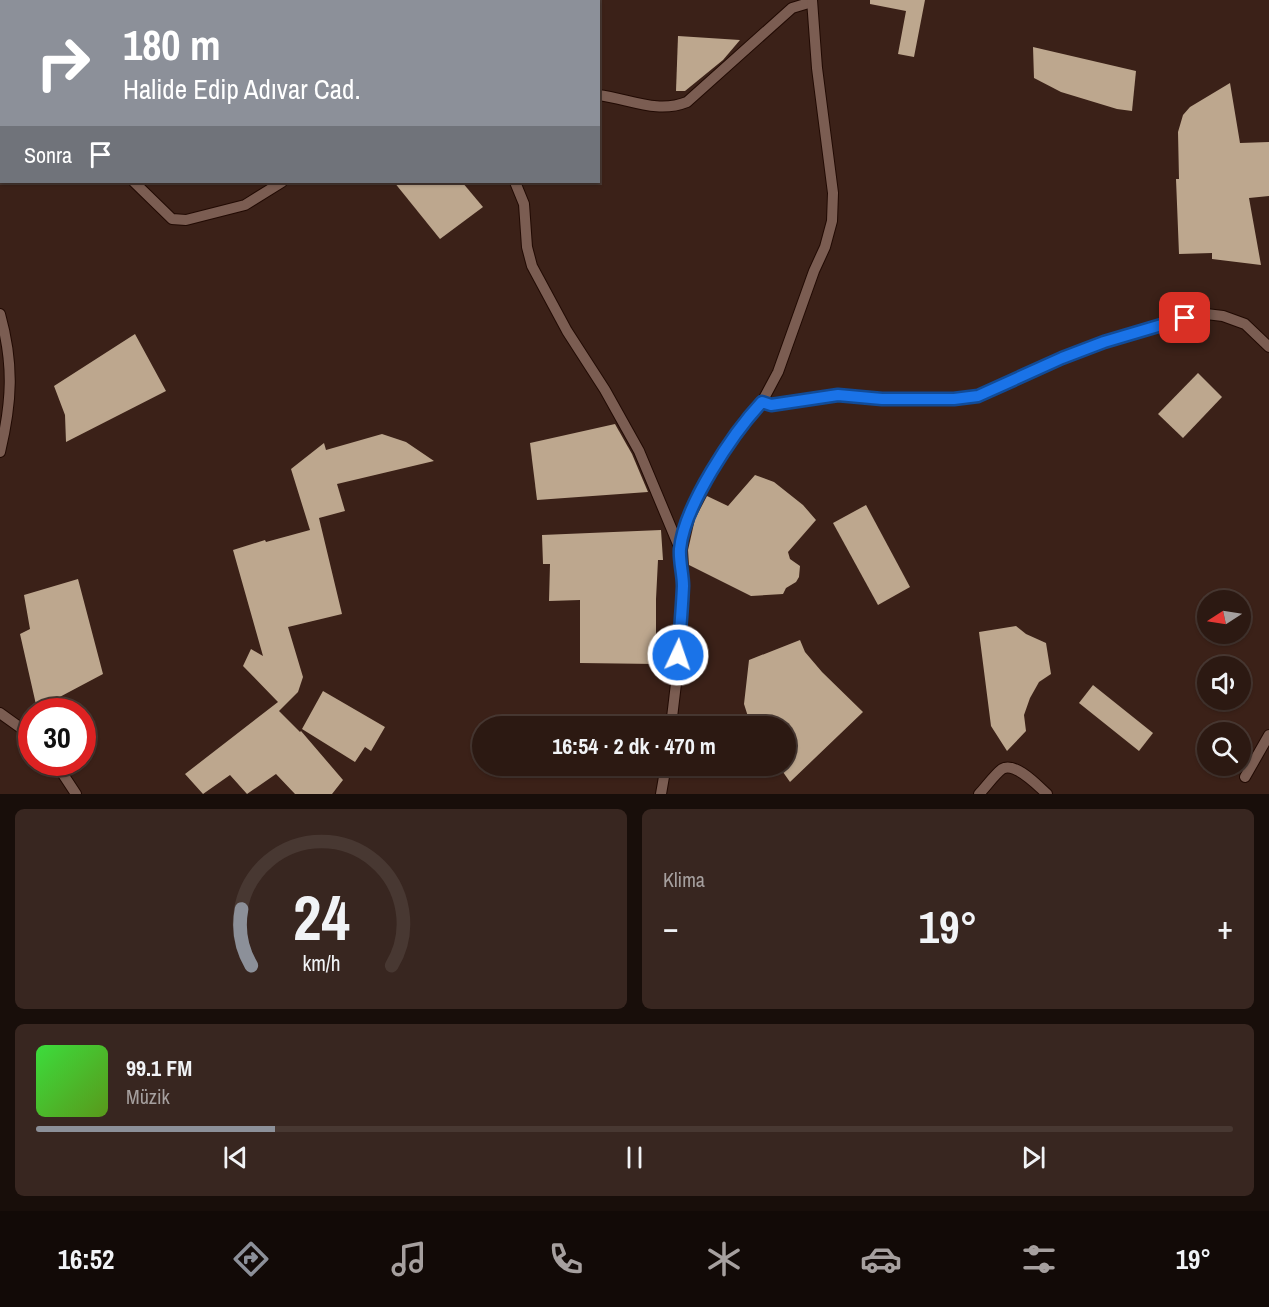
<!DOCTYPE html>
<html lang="tr">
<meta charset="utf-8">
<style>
body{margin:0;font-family:"Archivo Narrow",sans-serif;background:#382620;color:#f1f3f6;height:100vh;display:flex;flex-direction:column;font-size:22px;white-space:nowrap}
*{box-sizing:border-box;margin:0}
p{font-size:20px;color:#a6a09f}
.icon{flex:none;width:33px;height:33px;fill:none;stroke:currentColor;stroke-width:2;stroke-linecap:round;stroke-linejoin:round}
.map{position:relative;height:794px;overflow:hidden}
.side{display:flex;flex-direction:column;gap:15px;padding:15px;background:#180e0a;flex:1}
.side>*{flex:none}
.hud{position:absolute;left:0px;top:0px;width:600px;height:183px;box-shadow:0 2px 4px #0004,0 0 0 2px #483832;background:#8c9099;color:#fff;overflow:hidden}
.needle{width:39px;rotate:258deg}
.fabs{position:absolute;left:1197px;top:590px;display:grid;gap:12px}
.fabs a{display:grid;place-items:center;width:54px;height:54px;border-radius:50%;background:#2c1912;box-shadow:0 2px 4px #0004,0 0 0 2px #483832;font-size:30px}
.speed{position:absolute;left:18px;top:698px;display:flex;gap:12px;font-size:30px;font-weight:700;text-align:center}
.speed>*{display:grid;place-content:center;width:78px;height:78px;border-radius:50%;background:#2c1912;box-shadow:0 2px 4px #0004,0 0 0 2px #483832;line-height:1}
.speed .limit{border:9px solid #d22;background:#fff;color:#111}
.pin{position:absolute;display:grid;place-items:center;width:51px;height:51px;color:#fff;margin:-26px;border-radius:12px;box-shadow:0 3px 9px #0006}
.me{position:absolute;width:66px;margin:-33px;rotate:3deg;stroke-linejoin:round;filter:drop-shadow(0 0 4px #0008)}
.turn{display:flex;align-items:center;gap:21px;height:126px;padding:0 24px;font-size:27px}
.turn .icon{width:78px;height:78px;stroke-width:2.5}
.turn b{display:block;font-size:42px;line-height:51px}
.then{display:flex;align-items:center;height:57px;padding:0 24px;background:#0003;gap:12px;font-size:22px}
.big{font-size:45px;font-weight:700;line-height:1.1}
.side .card{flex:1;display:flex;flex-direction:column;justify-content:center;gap:9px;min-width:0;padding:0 21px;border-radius:9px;background:#382620}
.side .dial{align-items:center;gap:0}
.dial svg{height:156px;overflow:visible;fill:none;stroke:#483832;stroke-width:7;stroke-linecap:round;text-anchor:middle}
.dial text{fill:#f1f3f6;stroke:none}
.song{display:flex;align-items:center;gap:18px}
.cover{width:72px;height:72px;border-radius:9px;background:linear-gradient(135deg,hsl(120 70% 55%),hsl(90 70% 35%))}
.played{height:6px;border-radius:3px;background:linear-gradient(90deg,#8c9099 20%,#483832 20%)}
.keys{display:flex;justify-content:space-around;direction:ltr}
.heat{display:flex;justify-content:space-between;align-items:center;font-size:33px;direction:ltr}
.side .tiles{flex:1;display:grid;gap:15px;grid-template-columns:1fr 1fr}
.card:last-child{grid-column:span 2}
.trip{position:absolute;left:472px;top:716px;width:324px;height:60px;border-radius:30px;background:#2c1912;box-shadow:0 2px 4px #0004,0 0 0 2px #483832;font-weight:700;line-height:60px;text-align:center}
.tab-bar{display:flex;height:96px;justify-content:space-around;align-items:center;background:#120a07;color:#a6a09f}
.tab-bar .icon{width:42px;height:42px}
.tab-bar .current{color:#8c9099}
.tab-bar b{font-size:27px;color:#f1f3f6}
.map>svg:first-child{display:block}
.building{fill:#bda78e}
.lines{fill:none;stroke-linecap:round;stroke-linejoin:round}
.minor-casing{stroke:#210a03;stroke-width:12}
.minor{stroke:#7b5d52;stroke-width:10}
.route-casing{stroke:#114b97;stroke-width:15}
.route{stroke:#1a73e8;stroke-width:10}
</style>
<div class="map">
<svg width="1269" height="794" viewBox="0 0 1269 794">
<rect width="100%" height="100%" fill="#3b2118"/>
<!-- building -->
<g class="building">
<path d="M870,0H925L914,57L898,54L906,11L870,4Z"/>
<path d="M678,36L740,40L723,60L685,91H676Z"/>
<path d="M1033,47L1136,71L1132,111L1117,109L1061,92L1034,78Z"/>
<path d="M1230,83L1240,143L1269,142V196L1249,198L1261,265L1212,259V253L1179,254L1176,179H1179L1178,132L1183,115L1190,107Z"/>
<path d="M394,182H462L483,207L440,239Z"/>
<path d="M135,334L166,391L66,442L65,415L54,386Z"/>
<path d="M1198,373L1222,397L1183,438L1158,414Z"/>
<path d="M615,424L632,454L648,492L537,500L530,443Z"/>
<path d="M382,434L406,442L434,461L337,484L345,511L319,518L342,614L288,627L303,677L298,692L279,711L300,732L301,731L343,780L332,794H295L276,774L247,794L230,775L203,794L185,774L278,702L243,666L251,649L263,656L233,550L265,540L266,542L310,530L291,469L324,443L326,450Z"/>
<path d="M755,475L774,482L803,505L816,520L788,552L790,559L800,566L799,577L796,582L786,588L783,594L751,596L689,565L688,550L695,519L707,496L728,506Z"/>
<path d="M866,505L910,587L878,605L833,523Z"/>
<path d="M661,530L663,560H658L656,599V664L580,663V600L549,601L550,564H543L542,535Z"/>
<path d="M78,579L103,674L37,709L20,634L30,629L24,595Z"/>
<path d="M1016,626L1026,634L1046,643L1051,674L1039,682L1030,698L1024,715L1026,731L1007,751L991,726L979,632Z"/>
<path d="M800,640L805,652L822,672L863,712L790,782L778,765H786V726H751L744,704L749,660Z"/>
<path d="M1093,685L1153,733L1139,751L1079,703Z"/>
<path d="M323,691L385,727L371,751L365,747L355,762L302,729Z"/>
</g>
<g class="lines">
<!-- minor casing -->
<g class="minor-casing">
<g id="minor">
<path d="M451,0L452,2"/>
<path d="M81,2V0"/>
<path d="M598,95C630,99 657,114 687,102L792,8L812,2"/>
<path d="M134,182L172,219L186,220L245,205L282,182"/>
<path d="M515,182L524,204L527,247L532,266L567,331L605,390L639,451L680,549"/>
<path d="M0,314C14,364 12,402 0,452"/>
<path d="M762,402L771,405L839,395L883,399H954L978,396L1062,358L1104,342L1185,318L1206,314L1223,316L1245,324L1269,347"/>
<path d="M0,713L32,736"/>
<path d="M671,726L677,675L683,584L680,549L688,516L705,484L744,421L762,402L778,372L814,271L825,247L832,221L833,193L817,68L812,0"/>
<path d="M55,762L76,794"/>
<path d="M1245,777L1269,735"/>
<path d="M661,794L666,765"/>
<path d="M979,794C986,787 994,775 1002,769C1015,761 1038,786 1047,794"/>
</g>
</g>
<!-- minor -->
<use href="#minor" class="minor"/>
</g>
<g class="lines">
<!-- route casing -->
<g class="route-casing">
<path id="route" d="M678,655C680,632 682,609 683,586C683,574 679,561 680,549C684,506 733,433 762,402L771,405L838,395L882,399H954L978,396L1062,358L1104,342L1185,318"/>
</g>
<!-- route -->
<use href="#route" class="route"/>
</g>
</svg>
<div class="fabs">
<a><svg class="needle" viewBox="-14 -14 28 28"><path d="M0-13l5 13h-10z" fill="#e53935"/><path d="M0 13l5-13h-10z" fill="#a6a09f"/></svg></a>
<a><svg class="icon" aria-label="sound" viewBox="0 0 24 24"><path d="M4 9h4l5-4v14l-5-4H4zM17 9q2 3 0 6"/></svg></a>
<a><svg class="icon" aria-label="search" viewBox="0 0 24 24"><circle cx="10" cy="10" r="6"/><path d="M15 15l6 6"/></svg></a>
</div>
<div class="speed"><div class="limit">30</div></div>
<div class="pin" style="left:1185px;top:318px;background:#d93025"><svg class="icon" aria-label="arrive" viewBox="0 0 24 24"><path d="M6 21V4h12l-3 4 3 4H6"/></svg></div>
<svg class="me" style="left:678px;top:655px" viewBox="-20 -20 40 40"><circle r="17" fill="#1a73e8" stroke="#fff" stroke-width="3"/><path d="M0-11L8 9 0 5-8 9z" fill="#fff"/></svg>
<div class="trip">16:54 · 2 dk · 470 m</div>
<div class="hud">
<div class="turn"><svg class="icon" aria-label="right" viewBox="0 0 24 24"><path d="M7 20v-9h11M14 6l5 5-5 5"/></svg><div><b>180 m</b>Halide Edip Adıvar Cad.</div></div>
<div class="then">Sonra<svg class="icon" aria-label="arrive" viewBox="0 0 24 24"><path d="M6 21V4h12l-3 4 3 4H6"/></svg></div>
</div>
</div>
<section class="side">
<div class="tiles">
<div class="card dial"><svg viewBox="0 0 100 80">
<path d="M14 69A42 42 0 1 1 86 69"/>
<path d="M14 69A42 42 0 0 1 9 40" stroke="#8c9099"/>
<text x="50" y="56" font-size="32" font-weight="700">24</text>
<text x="50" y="72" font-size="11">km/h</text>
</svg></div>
<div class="card"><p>Klima</p>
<div class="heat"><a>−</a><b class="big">19°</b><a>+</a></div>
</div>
<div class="card">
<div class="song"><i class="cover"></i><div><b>99.1 FM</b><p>Müzik</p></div></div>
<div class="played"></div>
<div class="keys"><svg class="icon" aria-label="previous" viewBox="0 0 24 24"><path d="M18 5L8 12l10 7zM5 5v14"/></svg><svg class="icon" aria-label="pause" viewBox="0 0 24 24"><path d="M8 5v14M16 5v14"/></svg><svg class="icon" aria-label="next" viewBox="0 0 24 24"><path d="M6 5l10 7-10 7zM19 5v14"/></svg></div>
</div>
</div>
</section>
<nav class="tab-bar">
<b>16:52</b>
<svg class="icon current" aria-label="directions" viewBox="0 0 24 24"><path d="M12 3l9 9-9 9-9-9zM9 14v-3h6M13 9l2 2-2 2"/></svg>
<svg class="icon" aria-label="music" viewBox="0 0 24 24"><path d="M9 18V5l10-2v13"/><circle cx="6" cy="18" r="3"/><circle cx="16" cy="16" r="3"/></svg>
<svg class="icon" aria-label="phone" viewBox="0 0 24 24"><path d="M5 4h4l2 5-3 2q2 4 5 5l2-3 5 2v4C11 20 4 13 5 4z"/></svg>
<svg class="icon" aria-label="climate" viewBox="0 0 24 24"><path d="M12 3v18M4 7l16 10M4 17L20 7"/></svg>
<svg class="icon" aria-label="car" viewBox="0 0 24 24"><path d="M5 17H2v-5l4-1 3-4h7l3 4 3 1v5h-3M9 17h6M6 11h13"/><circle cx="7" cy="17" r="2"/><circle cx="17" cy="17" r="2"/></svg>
<svg class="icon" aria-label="filters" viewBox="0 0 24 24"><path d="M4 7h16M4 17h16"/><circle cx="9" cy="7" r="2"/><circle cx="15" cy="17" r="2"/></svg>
<b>19°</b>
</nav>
